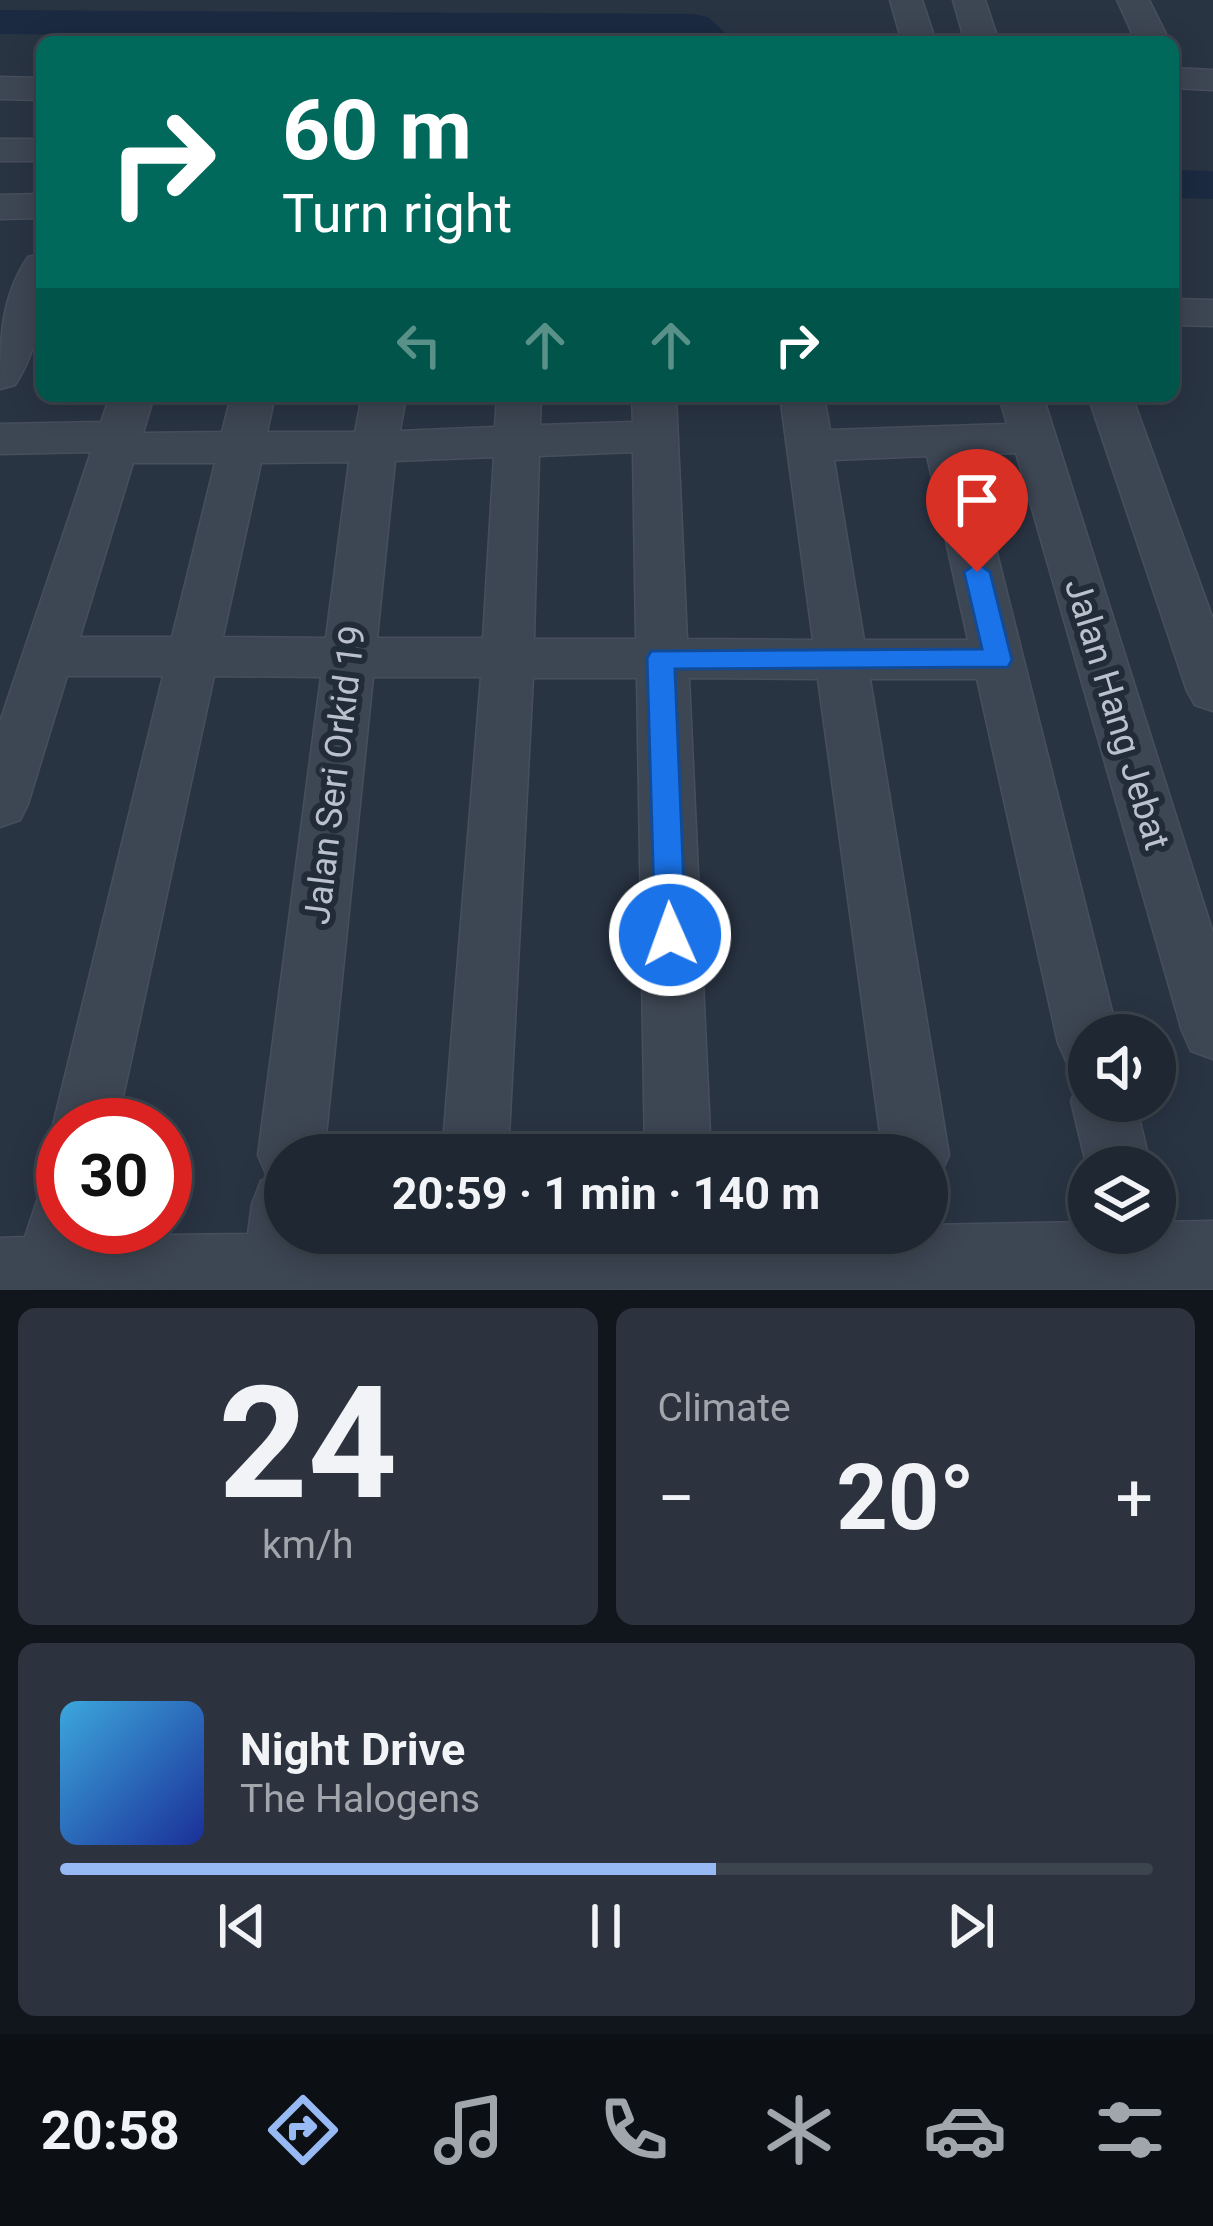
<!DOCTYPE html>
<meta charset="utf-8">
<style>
body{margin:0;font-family:Roboto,sans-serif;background:#2c333e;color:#f1f3f6;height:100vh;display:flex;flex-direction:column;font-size:45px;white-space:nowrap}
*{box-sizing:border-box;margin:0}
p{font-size:39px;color:#a1a5ac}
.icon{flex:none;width:66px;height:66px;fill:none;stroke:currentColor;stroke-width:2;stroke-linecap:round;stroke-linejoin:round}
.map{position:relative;height:1290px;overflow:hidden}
.sheet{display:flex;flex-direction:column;gap:18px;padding:18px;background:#11151c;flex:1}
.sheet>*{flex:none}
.hud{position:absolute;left:36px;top:36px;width:1143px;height:366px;border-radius:18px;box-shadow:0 6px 30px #0003,0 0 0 3px #3c444d;background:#00695c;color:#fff;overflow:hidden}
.buttons{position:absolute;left:1068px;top:1014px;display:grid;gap:24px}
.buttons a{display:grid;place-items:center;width:108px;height:108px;border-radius:50%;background:#1f2732;box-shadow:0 6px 30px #0003,0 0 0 3px #3c444d;font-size:60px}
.speed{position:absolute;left:36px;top:1098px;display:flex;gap:24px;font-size:60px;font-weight:700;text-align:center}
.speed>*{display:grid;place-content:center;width:156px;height:156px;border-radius:50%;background:#1f2732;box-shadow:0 6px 30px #0003,0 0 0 3px #3c444d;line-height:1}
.speed .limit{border:18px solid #d22;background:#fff;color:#111}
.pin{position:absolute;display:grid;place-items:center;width:102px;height:102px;color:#fff;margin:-123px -51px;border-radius:50% 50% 50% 0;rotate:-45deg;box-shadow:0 0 12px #0007}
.pin .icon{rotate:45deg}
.me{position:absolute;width:132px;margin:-66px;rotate:358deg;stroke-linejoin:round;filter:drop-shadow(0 0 9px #0008)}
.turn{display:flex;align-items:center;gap:42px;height:252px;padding:0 48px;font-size:54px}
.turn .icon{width:156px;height:156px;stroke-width:2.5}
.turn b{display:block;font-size:84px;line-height:102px}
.lanes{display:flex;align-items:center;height:114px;padding:0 48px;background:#0003;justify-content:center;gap:60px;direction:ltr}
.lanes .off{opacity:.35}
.big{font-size:90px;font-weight:700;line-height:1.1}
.sheet .tile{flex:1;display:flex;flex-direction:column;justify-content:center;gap:18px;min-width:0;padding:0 42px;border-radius:18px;background:#2c333e}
.sheet .dial{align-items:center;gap:0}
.dial b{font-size:156px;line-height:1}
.song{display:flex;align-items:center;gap:36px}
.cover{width:144px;height:144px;border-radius:18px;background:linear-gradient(135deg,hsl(200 70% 55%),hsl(230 70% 35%))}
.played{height:12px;border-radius:6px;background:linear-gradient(90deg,#97baf4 60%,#3c444d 60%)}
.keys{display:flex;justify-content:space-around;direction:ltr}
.heat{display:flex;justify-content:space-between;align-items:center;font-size:66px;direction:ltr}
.sheet .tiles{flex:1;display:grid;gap:18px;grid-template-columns:1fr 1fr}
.tile:last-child{grid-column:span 2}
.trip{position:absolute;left:264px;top:1134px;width:684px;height:120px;border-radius:60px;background:#1f2732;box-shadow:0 6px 30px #0003,0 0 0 3px #3c444d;font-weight:700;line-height:120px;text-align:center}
.menu{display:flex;height:192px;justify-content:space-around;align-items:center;background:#0c1014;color:#a1a5ac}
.menu .icon{width:84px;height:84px}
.menu .on{color:#97baf4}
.menu b{font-size:54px;color:#f1f3f6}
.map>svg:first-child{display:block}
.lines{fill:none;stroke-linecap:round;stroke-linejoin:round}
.river{fill:#1b2a41;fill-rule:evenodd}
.minor-casing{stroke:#474f5c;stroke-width:3}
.minor{fill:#3d4653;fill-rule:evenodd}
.route{fill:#1a73e8;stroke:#114b97;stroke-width:3}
.labels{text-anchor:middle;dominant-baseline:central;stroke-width:12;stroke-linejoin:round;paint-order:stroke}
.street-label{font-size:36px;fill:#bac1cc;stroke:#222b38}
</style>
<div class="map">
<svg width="1213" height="1290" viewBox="0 0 1213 1290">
<rect width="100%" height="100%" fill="#293443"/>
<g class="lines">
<!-- river -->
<g class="river">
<path d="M0,10L693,14L708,17L735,42L0,34Z"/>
<path d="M1173,170L1213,171V199L1173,198Z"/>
</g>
<!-- minor casing -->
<g class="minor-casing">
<g id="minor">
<path d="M890,0H922L936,42H902Z"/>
<path d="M953,0H985L999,42H965Z"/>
<path d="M1117,0H1149L1170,42H1136Z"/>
<path d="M1173,68L1213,70V90L1173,88Z"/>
<path d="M0,77L42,78V100L0,99Z"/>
<rect x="0" y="139" width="42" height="22"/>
<path d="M42,194V218L0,219V195Z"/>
<path d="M42,254C42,301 42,344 15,385L0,389C0,342 0,298 28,257Z"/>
<path d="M1173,299L1213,300V326L1173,325Z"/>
<path d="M110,396H154L143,433L222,432L231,396H275L267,432H355L362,396H406L400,431L495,427L497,396H541L540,425L633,422L632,396H676L687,639L813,640L780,396H824L830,430L1007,424L999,396H1043L1213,933V1059L1191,1051L1182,1031L1016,453L972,454L1118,1035H1089V1072L1067,1063L1058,1043L977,679H870L949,1155L939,1178L927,1182V1155H883L818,679L689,678L711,1155H645L637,678H533L508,1155H442L481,677H373L324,1155H285V1233H927V1225L1089,1222V1233H1155V1222L1213,1221V1289L0,1290V1238L25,1237L39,1195L63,1185V1227H95L93,1236L248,1234L252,1204L261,1181L268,1178L258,1155L321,677L214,676L117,1125H63V1147L53,1125L163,676H67L28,804L20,820L0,827V722L91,452L0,454V424L101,422ZM633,452L636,639H534L539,456ZM927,456L968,640H864L834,460ZM494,457L483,638H377L395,461ZM349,462L326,638L223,637L261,463ZM133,463H215L172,637H80Z"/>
<path d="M1088,396H1132L1213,619V711L1195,705L1187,691Z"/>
<path d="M1089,1076V1101H1135L1151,1167H1089V1176L1071,1101L1080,1080Z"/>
</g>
</g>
<!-- minor -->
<use href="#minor" class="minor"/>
</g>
<!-- route -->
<path class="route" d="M977,563L990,572L1012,660L1008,667L675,669L686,935L682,945L670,949L659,945L655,935L647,658L651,651L982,649L964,572Z"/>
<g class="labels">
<!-- street labels -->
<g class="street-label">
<text transform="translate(1117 714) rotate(73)">Jalan Hang Jebat</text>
<text transform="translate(335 775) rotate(-83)">Jalan Seri Orkid 19</text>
</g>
</g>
</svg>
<div class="buttons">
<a><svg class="icon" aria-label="sound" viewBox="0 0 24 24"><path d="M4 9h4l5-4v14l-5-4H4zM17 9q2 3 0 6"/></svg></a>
<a><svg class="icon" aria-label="layers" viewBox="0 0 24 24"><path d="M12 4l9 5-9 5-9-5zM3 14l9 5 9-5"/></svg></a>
</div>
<div class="speed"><div class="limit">30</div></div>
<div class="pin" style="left:977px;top:572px;background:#d93025"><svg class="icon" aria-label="arrive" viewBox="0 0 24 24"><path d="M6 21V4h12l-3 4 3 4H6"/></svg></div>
<svg class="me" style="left:670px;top:935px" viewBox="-20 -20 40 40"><circle r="17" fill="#1a73e8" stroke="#fff" stroke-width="3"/><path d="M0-11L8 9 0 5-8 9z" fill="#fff"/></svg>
<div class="trip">20:59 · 1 min · 140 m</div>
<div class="hud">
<div class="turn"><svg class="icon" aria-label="right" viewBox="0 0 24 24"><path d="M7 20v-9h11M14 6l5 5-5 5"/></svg><div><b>60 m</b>Turn right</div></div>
<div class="lanes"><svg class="icon off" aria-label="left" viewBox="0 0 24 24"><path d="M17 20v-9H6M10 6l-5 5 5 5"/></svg><svg class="icon off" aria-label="ahead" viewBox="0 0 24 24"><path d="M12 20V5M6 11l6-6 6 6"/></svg><svg class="icon off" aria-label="ahead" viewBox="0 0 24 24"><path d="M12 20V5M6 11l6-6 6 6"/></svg><svg class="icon" aria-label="right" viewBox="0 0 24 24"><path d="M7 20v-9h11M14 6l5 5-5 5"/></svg></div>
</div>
</div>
<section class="sheet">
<div class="tiles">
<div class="tile dial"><b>24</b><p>km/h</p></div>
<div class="tile"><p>Climate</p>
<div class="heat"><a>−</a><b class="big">20°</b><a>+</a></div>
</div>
<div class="tile">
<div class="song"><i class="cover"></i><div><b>Night Drive</b><p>The Halogens</p></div></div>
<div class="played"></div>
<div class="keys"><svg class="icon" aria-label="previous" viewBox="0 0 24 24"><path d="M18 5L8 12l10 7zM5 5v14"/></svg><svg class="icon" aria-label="pause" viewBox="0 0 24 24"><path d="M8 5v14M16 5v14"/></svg><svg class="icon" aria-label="next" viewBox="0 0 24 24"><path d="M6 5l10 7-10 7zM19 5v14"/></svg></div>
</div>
</div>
</section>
<nav class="menu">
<b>20:58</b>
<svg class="icon on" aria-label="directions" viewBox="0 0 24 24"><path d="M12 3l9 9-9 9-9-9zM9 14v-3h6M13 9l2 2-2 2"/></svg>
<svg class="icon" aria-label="music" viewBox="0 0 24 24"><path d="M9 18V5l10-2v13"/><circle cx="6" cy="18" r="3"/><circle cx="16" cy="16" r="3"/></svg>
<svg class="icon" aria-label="phone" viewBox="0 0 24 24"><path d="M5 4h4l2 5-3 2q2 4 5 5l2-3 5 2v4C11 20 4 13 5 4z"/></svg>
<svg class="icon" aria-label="climate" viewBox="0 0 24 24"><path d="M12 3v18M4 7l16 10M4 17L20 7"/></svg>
<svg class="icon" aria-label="car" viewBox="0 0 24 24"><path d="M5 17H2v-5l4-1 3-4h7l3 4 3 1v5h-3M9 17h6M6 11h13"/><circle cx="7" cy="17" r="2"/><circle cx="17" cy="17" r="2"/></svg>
<svg class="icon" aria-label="filters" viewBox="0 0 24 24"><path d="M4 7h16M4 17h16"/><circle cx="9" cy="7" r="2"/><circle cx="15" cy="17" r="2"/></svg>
</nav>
